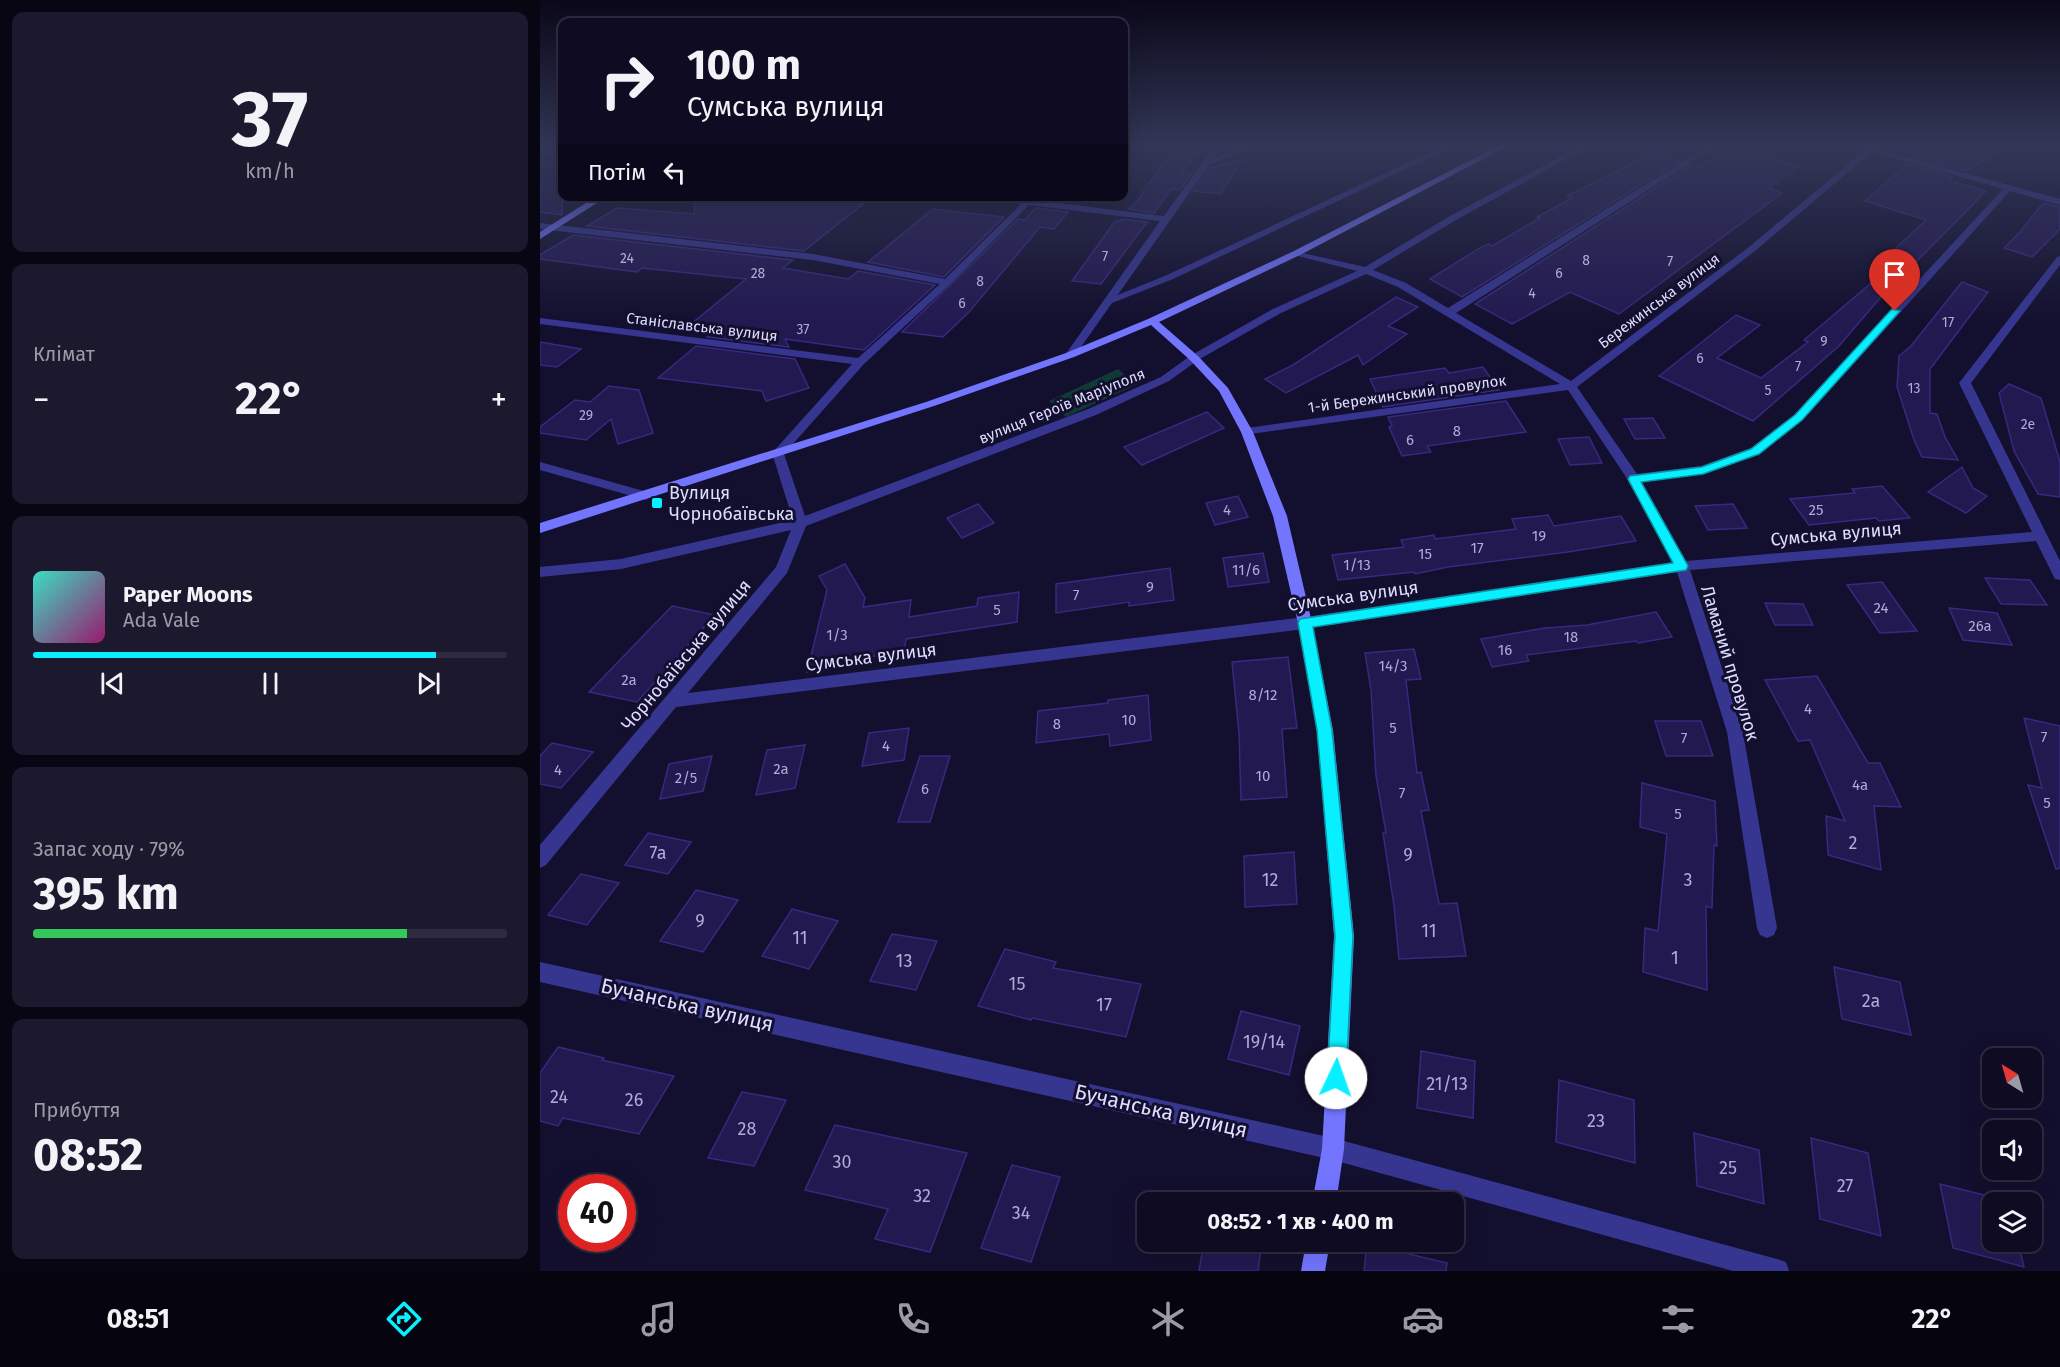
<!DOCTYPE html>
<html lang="uk">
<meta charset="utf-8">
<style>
body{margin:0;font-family:"Fira Sans",sans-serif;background:#1c192f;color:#f1f3f6;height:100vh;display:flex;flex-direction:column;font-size:22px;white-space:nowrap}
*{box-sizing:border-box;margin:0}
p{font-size:20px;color:#9b9ba5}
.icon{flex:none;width:33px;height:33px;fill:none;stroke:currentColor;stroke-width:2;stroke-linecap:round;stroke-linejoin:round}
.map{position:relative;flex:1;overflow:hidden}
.drawer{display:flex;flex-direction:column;gap:12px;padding:12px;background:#080613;width:540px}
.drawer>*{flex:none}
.guide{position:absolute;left:18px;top:18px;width:570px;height:183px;border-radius:12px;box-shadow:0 6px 24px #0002,0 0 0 2px #2e2b40;background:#0e0b22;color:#f1f3f6;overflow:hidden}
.needle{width:39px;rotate:323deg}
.fabs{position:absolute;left:1442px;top:1048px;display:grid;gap:12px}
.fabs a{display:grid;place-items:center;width:60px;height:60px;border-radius:12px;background:#0e0b22;box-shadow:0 6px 24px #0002,0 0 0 2px #2e2b40;font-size:30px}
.speed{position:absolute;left:18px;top:1174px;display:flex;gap:12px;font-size:30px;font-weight:700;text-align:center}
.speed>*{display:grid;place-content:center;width:78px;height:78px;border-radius:50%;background:#0e0b22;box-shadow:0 6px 24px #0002,0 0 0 2px #2e2b40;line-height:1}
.speed .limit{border:9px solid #d22;background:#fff;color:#111}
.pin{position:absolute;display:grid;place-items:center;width:51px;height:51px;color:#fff;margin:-62px -26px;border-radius:50% 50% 50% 0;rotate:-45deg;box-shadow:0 0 6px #0007}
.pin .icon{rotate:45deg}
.me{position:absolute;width:66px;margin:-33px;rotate:3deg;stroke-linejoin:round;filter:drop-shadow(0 0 4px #0008)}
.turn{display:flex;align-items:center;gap:21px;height:126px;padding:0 30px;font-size:27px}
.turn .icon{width:78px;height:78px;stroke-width:2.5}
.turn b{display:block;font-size:42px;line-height:51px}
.then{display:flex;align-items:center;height:57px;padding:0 30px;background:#0003;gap:12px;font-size:22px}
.big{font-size:45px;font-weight:700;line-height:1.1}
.drawer .tile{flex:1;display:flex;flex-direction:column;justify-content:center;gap:9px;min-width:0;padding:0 21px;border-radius:12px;background:#1c192f}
.drawer .dial{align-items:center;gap:0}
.dial b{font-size:78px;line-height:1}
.song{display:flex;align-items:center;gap:18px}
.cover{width:72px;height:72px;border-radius:9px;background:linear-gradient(135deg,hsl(170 70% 55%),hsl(320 70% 35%))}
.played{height:6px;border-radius:3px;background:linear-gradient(90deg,#08f0ff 85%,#2e2b40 85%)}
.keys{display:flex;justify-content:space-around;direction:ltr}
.heat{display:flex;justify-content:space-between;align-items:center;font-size:33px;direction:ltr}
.charge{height:9px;border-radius:4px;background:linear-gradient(90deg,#34c759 79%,#2e2b40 0)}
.trip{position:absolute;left:597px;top:1192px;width:327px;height:60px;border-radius:12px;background:#0e0b22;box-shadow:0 6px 24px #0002,0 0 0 2px #2e2b40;font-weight:700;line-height:60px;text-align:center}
.dock{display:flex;height:96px;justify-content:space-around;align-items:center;background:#06040e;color:#9b9ba5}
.dock .icon{width:42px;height:42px}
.dock .active{color:#08f0ff}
.dock b{font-size:27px;color:#f1f3f6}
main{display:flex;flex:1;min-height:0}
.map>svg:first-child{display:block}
.green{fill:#113936}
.building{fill:#221951;stroke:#37297f;stroke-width:1.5}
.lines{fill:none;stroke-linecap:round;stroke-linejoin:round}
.lane{fill:#363691;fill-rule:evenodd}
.street{fill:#363691;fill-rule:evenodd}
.secondary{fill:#7375ff;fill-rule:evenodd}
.route{fill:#08f0ff;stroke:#059ca6;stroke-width:1.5}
.poi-dot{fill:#08f0ff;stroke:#130f2e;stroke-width:2}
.labels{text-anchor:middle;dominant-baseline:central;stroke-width:6;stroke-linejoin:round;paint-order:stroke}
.far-number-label{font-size:14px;fill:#b0abd4}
.far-street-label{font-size:15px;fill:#dfdcff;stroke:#130f2e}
.number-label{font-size:15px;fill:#b0abd4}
.poi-label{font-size:18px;fill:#dfdcff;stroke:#130f2e;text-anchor:start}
.street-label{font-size:18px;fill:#dfdcff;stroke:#130f2e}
.near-number-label{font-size:18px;fill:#b0abd4}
.near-street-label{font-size:21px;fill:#dfdcff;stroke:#130f2e}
</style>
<main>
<section class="drawer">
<div class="tile dial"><b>37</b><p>km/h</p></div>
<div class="tile"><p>Клімат</p>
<div class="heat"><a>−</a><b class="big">22°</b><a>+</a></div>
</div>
<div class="tile">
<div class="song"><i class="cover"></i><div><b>Paper Moons</b><p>Ada Vale</p></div></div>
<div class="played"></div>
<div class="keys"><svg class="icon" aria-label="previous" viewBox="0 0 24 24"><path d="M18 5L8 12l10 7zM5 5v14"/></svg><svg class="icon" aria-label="pause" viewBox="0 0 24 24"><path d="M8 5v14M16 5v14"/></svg><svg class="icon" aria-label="next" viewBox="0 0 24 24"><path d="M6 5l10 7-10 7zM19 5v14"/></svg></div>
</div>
<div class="tile"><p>Запас ходу · 79%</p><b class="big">395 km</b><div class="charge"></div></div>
<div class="tile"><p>Прибуття</p><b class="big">08:52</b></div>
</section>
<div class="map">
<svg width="1520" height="1271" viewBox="0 0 1520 1271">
<rect width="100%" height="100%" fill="#130f2e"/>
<!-- green -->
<path class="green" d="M578,369L596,385L526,417L509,401Z"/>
<!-- building -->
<g class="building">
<path d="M634,146H662L641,175L652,173L640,190L631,189L614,213L589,209L600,198L607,184L610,183Z"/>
<path d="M1387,146H1470L1425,171L1375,157Z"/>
<path d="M1195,147L1259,167L1229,188L1242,193L1079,314L1030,292L972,324L935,304L1151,165L1159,167Z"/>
<path d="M1114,153L1139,161L922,297L890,279L938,249L948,244L952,246L1000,218L997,217L1032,198L1027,196Z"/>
<path d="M701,160L681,194L653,191L670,168Z"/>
<path d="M0,162L22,165V215L0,212Z"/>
<path d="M1367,164L1413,177L1408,180L1446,191L1371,267L1356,248L1386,220L1325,201Z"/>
<path d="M155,196H304L328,200L264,251L47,226L77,208L154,214Z"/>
<path d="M1503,203L1520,207V229L1492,257L1464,248L1480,232Z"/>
<path d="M495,208L528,212L514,229L500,227L429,312L403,337L362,332L478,219L485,220Z"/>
<path d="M393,209L464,217L404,277L328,262Z"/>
<path d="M582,219L607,222L561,284L532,281L575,221H580Z"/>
<path d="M33,235L253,260L243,268L308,279L318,271L395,285L324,350L245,339L249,347L167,337L179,327L151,324L206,279L102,268L97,272L0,259V255Z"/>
<path d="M1356,262L1364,270L1299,346L1213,421L1119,376L1196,315L1220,325L1177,358L1221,378L1268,342L1264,340Z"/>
<path d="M1422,282L1448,292L1390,369V413L1397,414L1405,437L1418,460L1382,457L1374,440L1357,387L1359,356L1371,346Z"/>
<path d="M856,297L878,307L848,326L867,334L823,365L818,355L746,393L725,379L753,365Z"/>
<path d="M0,342L41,349L17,367L0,365Z"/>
<path d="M156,346L255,359L269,388L226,401L222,391L118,378Z"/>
<path d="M943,367L959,390L843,407L830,379L905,368L909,373Z"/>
<path d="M1469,384L1501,398L1520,462V497L1498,494L1474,451L1459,393Z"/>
<path d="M69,386L99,390L113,433L78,444L71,419L46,440L0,433V427L35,400L50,402Z"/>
<path d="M966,401L986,432L887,446L891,452L862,456L849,427L852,426L848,417Z"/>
<path d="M667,412L684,428L602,465L584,447Z"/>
<path d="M1113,418L1125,438L1095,439L1084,419Z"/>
<path d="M1049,437L1062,463L1030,465L1018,439Z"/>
<path d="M1422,467L1433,488L1447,496L1426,513L1388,492Z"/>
<path d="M1342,486L1370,518L1339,521L1336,518L1269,525L1250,499L1315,493L1312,489Z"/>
<path d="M698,496L708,517L675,525L666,503Z"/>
<path d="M438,504L454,523L422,538L407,518Z"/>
<path d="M1193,504L1207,528L1168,530L1155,506Z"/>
<path d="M1008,515L1014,526L1081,516L1096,541L1028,552L908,567L875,574L874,572L798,580L792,555L864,547L861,540L894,535L895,539L976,529L972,519Z"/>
<path d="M723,553L729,582L688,587L683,558Z"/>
<path d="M305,564L325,598L323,607L371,600L369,617L437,606L438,598L479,592L477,622L366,639L364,652L313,659L312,665L267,672L287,590L279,576Z"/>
<path d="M630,568L634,600L589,606V602L516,613V584Z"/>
<path d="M1445,578L1490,580L1507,605L1461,604Z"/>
<path d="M1342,582L1377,631L1340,633L1307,585Z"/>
<path d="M1225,603L1263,604L1273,625H1235Z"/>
<path d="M132,606L175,615L97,702L49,692Z"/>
<path d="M1409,608L1457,613L1472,645L1423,640Z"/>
<path d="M1116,612L1132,637L1098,643L1096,641L986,655L989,661L952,667L941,639L1005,628L1047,625Z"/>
<path d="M874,649L881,679L866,680L877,773L881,772L889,810L881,811L899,904L917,903L926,956L859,959L854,906L843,833H846L836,776L831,690L825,653Z"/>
<path d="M748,657L757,728L742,729L747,797L701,800L699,733L692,662Z"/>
<path d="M1277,676L1328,763H1340L1361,807L1334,806L1341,870L1288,855L1286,816L1305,821L1270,740L1258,741L1225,680Z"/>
<path d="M608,695L611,740L570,746L569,734L496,743L498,711L568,703V700Z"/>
<path d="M1484,718L1520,726V868L1516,869L1488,785L1502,788Z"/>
<path d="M1115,721H1161L1173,756H1126Z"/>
<path d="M369,728L364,760L322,766L329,733Z"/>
<path d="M12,743L53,752L21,788L0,784V756Z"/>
<path d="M265,745L255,788L216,795L227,750Z"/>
<path d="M172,756L163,791L120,799L129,764Z"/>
<path d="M380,756H410L390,822H358Z"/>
<path d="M1102,783L1175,801L1177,846L1174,845L1172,908L1166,906L1167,990L1103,972L1105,928L1118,931L1127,834L1100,827Z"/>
<path d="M108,833L151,842L128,874L85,865Z"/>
<path d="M754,852L757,904L705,907L704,856Z"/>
<path d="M41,874L79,883L47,925L8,915Z"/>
<path d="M156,890L198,900L163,952L120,941Z"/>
<path d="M252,909L298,921L269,969L222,956Z"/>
<path d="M352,934L397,941L376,990L330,981Z"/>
<path d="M465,949L516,962L513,968L601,984L586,1037L492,1018L491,1020L438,1006Z"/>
<path d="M1294,967L1360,982L1371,1035L1302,1019Z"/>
<path d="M701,1011L760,1026L749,1075L688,1059Z"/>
<path d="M18,1047L64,1058L62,1060L134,1076L99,1134L23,1118L18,1126L0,1121V1073Z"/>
<path d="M881,1051L935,1061L933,1118L877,1108Z"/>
<path d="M1019,1080L1094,1100L1095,1163L1016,1142Z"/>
<path d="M202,1092L246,1100L214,1166L168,1158Z"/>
<path d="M295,1125L427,1153L390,1252L335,1239L348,1209L265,1190Z"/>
<path d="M1154,1133L1219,1150L1224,1204L1157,1186Z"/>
<path d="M1271,1138L1328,1153L1341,1236L1280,1219Z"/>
<path d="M472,1165L520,1177L491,1262L441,1248Z"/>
<path d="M1400,1184L1468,1201L1469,1203H1452V1242H1478L1484,1267L1413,1248Z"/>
<path d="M664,1242H722L718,1271H659Z"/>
<path d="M827,1244L907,1263L906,1271H824Z"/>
</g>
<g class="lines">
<!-- lane -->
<path class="lane" d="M903,146H914L633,279L572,303L563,301L627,275Z"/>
<!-- street -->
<g class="street">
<path d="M674,146H682L674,158L703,146H715L669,165L534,357L530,358L525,355L620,221L489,205L410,284L324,364L244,454L265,516L548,409L621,377L650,356L733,309L817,271L754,255V251L825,267L910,216L1040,146H1050L916,220L833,270L866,283L908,308L1167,146H1177L916,313L1031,381L1209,247L1325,150L1314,146H1339L1337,149L1520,199V205L1470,191L1263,420L1219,454L1163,474L1102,482L1146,561L1492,532L1419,383L1517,257L1520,256V265L1431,383L1520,561V580L1515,579L1496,541L1150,570L1203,732L1237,928L1234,935L1227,938L1220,935L1217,928L1187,732L1137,572L765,629L136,707L6,865L0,868V845L236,567L251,530L81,569L0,577V567L81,559L253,520L232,453L312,364L0,324V318L318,358L400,284L273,260L0,229V223L273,254L405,279L481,204L437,196L485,199L488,196H497L494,200L624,216ZM1332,152L1463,189L1255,414L1211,448L1161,466L1097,474L1037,387L1215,251ZM826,274L858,287L1020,384L707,428L701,432L703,435L1028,390L1088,480L1133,562L765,617L148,693L247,573L266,526L556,415L629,381L658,360L741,313Z"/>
<path d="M0,149L22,151V155L0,153Z"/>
<path d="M0,462L111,493L112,496L106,500L0,470Z"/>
<path d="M0,962L793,1138L1237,1259L1246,1262L1249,1271H1193L793,1160L0,982Z"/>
</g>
<!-- secondary -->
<g class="secondary">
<path d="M958,146H968L760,255L619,322L658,356L688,388L713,432L747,516L772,623L793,730L814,936L804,1149L796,1203H772L782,1149L794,936L777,730L758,623L733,516L701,432L679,391L650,360L611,325L534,357L394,406L0,533V523L386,402L526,353L608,319L754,251Z"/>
<path d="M57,196H68L0,239V232Z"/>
<path d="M766,1242H790L785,1271H761Z"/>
</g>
</g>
<!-- sky -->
<linearGradient id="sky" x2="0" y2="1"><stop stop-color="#0a0819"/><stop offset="0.45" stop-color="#333757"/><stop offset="1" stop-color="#333757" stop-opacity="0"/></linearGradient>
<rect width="1520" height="324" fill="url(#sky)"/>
<!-- route -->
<path class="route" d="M1352,309L1360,311L1262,420L1219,454L1163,474L1101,482L1148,566L1146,570L773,627L792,730L813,936L806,1078L803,1085L796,1088L790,1085L787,1078L795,936L777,730L758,623L760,619L1133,563L1088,479L1090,476L1162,467L1211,449L1255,415Z"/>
<!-- markers -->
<rect class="poi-dot" x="111" y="497" width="12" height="12" rx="3"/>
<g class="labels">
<!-- far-number labels -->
<g class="far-number-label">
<text x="565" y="256">7</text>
<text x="87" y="258">24</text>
<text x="1046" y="260">8</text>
<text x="1130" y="261">7</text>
<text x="218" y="273">28</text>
<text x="1019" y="273">6</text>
<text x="440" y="281">8</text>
<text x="992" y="293">4</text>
<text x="422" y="303">6</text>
<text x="1408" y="322">17</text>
<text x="263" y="329">37</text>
<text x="1284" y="341">9</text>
<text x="1160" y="358">6</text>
<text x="1258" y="366">7</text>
<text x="1374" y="388">13</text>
<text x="1228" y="390">5</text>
<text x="46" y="415">29</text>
<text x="1488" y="424">2е</text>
</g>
<!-- far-street labels -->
<g class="far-street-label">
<text transform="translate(1119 301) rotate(-37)">Бережинська вулиця</text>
<text transform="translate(162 327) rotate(7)">Станіславська вулиця</text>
<text transform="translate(867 394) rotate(-8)">1-й Бережинський провулок</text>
<text transform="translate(522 406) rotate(-22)">вулиця Героїв Маріуполя</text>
</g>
<!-- number labels -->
<g class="number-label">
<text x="917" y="431">8</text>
<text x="870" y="440">6</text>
<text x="687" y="510">4</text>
<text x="1276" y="510">25</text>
<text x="999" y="536">19</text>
<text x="937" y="548">17</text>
<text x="885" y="554">15</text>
<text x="817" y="565">1/13</text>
<text x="706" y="570">11/6</text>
<text x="610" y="587">9</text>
<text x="536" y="595">7</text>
<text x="1341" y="608">24</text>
<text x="457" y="610">5</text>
<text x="1440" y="626">26а</text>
<text x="297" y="635">1/3</text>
<text x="1031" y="637">18</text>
<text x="965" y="650">16</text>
<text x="853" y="666">14/3</text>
<text x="89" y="680">2а</text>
<text x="723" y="695">8/12</text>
<text x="1268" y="709">4</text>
<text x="589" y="720">10</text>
<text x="517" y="724">8</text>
<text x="853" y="728">5</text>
<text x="1504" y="737">7</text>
<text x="1144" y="738">7</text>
<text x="346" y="746">4</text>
<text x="241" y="769">2а</text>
<text x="18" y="770">4</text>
<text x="723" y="776">10</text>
<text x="146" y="778">2/5</text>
<text x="1320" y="785">4а</text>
<text x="385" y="789">6</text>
<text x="862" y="793">7</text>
<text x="1507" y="803">5</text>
<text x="1138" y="814">5</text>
</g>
<!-- poi labels -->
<g class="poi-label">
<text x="129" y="493">Вулиця<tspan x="129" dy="21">Чорнобаївська</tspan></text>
</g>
<!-- street labels -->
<g class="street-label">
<text transform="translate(1296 534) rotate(-5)">Сумська вулиця</text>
<text transform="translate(813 596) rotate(-8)">Сумська вулиця</text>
<text transform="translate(146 655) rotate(-50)">Чорнобаївська вулиця</text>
<text transform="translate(331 657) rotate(-7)">Сумська вулиця</text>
<text transform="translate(1190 663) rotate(73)">Ламаний провулок</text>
</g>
<!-- near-number labels -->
<g class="near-number-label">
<text x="1313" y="843">2</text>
<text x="118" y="853">7а</text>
<text x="868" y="855">9</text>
<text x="730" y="880">12</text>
<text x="1148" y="880">3</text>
<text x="160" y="921">9</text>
<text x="889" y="931">11</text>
<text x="260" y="938">11</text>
<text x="1135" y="958">1</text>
<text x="364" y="961">13</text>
<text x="477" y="984">15</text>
<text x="1331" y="1001">2а</text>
<text x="564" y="1005">17</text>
<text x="724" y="1042">19/14</text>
<text x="907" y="1084">21/13</text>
<text x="19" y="1097">24</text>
<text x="94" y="1100">26</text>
<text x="1056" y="1121">23</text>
<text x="207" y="1129">28</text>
<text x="302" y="1162">30</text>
<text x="1188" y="1168">25</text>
<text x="1305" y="1186">27</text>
<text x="382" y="1196">32</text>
<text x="481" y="1213">34</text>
</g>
<!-- near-street labels -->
<g class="near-street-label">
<text transform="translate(147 1005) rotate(13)">Бучанська вулиця</text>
<text transform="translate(621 1111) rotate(13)">Бучанська вулиця</text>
</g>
</g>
</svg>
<div class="fabs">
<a><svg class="needle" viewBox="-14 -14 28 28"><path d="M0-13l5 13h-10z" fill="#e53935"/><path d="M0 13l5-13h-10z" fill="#9b9ba5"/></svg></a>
<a><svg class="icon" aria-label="sound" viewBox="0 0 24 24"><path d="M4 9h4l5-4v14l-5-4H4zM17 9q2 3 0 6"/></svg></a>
<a><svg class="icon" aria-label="layers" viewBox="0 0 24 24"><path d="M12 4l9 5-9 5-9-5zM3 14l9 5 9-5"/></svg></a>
</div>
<div class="speed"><div class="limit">40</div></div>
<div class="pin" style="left:1355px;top:311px;background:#d93025"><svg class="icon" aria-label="arrive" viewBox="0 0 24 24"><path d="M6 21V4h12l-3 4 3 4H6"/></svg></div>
<svg class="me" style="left:796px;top:1078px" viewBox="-20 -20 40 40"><circle r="19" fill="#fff"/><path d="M0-13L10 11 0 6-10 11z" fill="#08f0ff"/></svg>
<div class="trip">08:52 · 1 хв · 400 m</div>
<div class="guide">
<div class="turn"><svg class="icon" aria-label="right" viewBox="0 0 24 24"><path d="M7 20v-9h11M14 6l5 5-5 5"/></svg><div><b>100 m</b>Сумська вулиця</div></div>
<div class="then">Потім<svg class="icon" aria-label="left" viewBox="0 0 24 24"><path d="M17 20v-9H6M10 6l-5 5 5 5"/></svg></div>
</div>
</div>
</main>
<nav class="dock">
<b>08:51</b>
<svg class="icon active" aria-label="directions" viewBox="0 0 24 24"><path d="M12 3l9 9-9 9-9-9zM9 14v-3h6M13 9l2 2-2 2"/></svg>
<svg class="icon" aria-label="music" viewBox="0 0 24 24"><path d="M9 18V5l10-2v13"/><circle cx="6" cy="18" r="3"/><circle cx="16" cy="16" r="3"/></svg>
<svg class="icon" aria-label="phone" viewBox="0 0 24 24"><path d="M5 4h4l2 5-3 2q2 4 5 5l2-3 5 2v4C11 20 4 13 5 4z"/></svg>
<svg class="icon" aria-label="climate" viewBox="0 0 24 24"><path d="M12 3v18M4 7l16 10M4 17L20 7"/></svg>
<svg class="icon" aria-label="car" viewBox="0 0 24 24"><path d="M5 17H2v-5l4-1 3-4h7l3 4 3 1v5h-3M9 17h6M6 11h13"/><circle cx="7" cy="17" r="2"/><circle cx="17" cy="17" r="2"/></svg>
<svg class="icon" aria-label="filters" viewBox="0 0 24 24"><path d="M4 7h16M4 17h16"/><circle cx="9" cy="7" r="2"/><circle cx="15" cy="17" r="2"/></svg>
<b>22°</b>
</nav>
